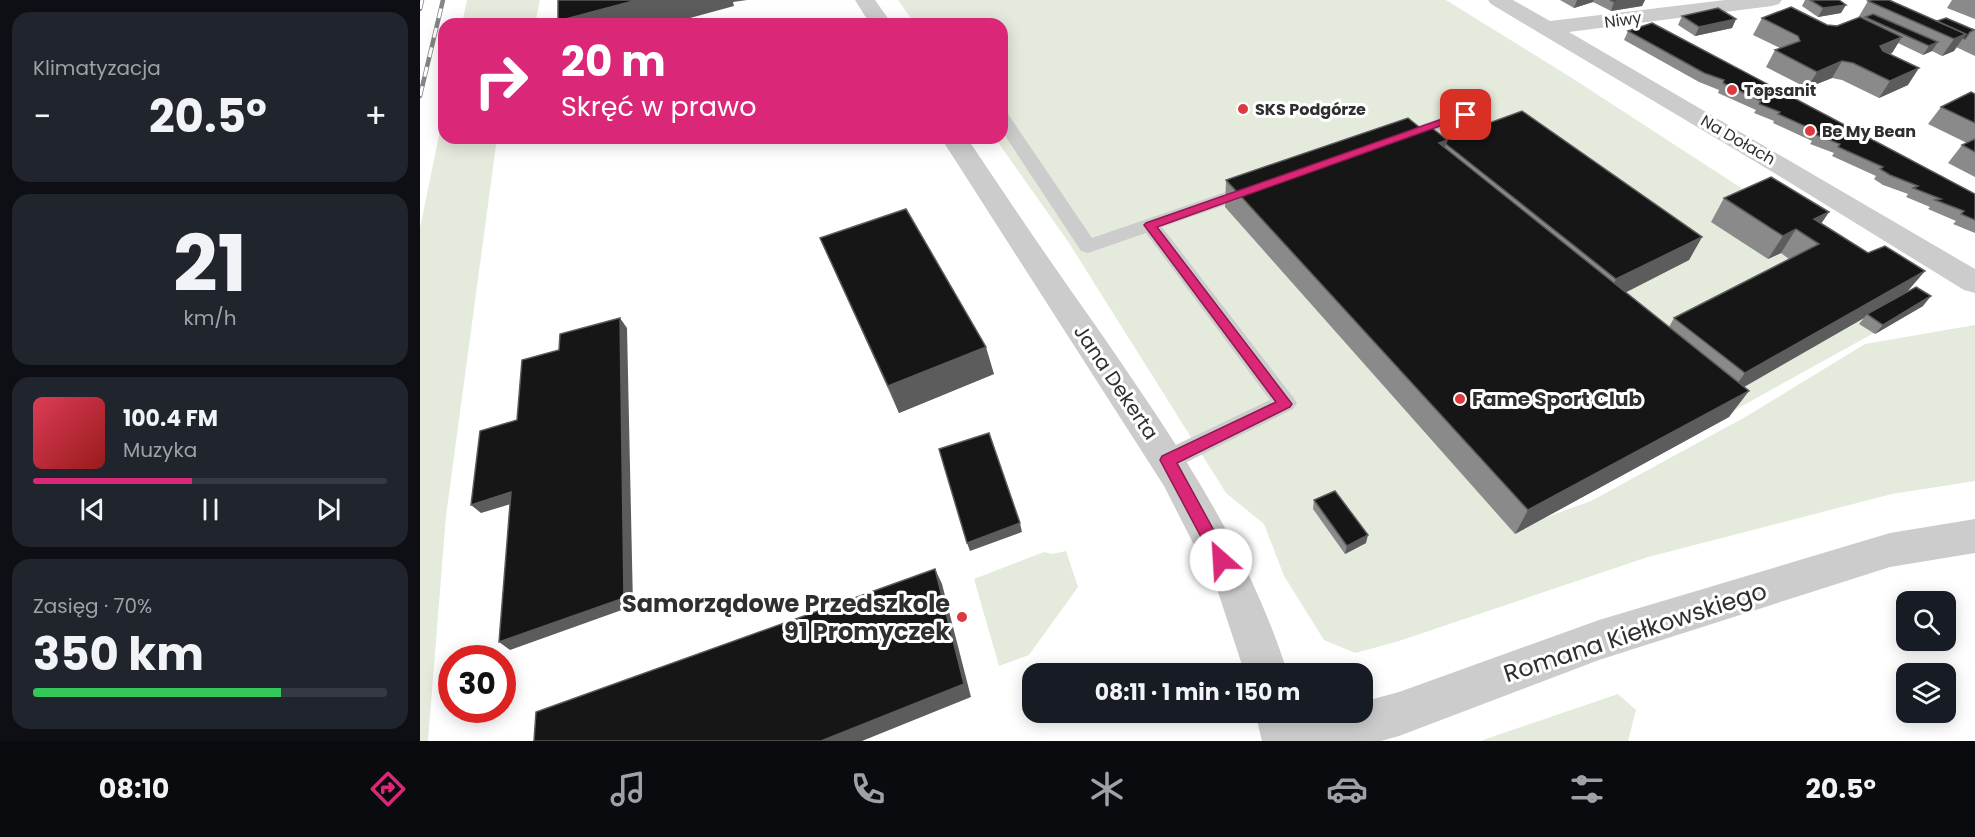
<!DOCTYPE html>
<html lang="pl">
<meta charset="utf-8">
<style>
body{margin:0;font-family:Poppins,sans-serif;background:#20242c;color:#f1f3f6;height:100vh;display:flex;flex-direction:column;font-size:22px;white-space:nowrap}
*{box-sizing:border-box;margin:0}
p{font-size:20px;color:#9ea1a6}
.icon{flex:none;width:33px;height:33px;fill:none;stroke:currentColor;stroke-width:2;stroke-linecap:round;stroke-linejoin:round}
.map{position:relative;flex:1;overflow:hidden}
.details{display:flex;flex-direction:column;gap:12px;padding:12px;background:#0d0f14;width:420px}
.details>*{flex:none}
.guide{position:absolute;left:18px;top:18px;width:570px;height:126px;border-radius:18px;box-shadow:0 3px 15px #0003;background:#db2777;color:#fff;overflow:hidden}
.tools{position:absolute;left:1476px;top:591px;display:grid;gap:12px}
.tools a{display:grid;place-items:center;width:60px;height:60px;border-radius:12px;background:#171b24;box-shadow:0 3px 15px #0003;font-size:30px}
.speed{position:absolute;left:18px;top:645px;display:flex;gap:12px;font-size:30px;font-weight:700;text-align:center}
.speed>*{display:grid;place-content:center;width:78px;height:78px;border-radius:50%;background:#171b24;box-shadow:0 3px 15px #0003;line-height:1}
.speed .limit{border:9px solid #d22;background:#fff;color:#111}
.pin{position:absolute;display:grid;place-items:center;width:51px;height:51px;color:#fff;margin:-26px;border-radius:12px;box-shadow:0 3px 9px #0006}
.me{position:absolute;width:66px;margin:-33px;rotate:334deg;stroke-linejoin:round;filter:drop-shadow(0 0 4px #0008)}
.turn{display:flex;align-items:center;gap:21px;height:126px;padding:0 24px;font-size:27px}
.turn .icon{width:78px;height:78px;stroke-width:2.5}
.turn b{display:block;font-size:42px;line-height:51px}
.big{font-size:45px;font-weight:700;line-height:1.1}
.details .card{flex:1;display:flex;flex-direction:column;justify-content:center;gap:9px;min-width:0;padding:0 21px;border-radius:18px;background:#20242c}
.details .dial{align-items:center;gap:0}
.dial b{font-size:78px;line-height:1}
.song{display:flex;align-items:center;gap:18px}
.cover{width:72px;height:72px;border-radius:9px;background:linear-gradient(135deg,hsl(350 70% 55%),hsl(0 70% 35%))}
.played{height:6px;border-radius:3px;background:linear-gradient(90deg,#db2777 45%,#363941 45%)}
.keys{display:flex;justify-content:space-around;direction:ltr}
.heat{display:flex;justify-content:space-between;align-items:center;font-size:33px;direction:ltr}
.charge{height:9px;border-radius:4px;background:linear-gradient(90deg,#34c759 70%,#363941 0)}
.trip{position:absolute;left:602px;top:663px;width:351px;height:60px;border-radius:18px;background:#171b24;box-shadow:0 3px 15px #0003;font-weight:700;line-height:60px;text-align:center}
.tab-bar{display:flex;height:96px;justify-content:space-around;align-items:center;background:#090b0e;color:#9ea1a6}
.tab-bar .icon{width:42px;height:42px}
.tab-bar .selected{color:#db2777}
.tab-bar b{font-size:27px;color:#f1f3f6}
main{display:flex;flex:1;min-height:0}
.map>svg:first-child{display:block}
.green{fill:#e4ebdd}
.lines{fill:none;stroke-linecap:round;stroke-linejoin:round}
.service{fill:#ccc;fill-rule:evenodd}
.minor{fill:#ccc;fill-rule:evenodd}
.rail-casing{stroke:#848484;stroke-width:4.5}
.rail{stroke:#fff;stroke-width:3;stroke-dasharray:10;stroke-linecap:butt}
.wall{fill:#8a8a8a}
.shaded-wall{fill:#5c5c5c}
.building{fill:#161616;stroke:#5c5c5c;stroke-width:1.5}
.route{fill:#db2777;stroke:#8e194d;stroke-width:1.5}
.poi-dot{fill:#dd3a3f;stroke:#fff;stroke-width:2}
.labels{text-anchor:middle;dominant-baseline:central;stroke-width:6;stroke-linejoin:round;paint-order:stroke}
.far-street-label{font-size:16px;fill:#2f2f2f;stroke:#fff}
.far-poi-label{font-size:16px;font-weight:bold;fill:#2f2f2f;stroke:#fff;text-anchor:start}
.street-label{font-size:20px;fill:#2f2f2f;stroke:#fff}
.poi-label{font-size:20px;font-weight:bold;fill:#2f2f2f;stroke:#fff;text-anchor:start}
.near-poi-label{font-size:24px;font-weight:bold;fill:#2f2f2f;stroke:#fff;text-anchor:end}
.near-street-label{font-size:24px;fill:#2f2f2f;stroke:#fff}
</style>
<main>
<section class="details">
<div class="card"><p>Klimatyzacja</p>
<div class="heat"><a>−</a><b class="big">20.5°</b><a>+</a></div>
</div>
<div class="card dial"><b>21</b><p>km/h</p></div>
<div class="card">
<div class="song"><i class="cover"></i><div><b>100.4 FM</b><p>Muzyka</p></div></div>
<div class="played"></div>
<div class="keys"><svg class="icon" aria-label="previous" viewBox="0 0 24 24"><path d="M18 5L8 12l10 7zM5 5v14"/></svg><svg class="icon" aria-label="pause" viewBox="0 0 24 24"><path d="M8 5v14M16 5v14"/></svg><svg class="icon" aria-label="next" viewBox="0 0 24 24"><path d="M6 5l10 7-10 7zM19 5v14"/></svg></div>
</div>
<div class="card"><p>Zasięg · 70%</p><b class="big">350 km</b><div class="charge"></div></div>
</section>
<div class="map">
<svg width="1555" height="741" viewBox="0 0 1555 741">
<rect width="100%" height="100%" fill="#fff"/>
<!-- green -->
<g class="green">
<path d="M47,0H120L115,24H42Z"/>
<path d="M478,0H1026L1155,80L1503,306L1108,524L1171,501L1327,416L1445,344L1555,325V481L1472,494L1228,557L976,642L935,653L904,640L864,576L844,524L806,493L649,243L575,138H582V24H495Z"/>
<path d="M24,111V138H77L26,516L8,741H0V228Z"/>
<path d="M646,551L658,587L609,655L579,666L554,579L624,552L632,554Z"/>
<path d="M1198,694L1216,710L1208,741H1060Z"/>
</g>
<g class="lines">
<!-- service -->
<g class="service">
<path d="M1046,110L1054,115L1052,119L975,144L969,143L966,139L969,135Z"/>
<path d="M582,113L588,114L672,238L826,185H840L842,189L840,193L742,227L873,397L877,403L873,409L757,467L748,470L739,467L736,460L739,453L850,400L726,233L668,253L661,251L582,131Z"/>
</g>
<!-- minor -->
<g class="minor">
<path d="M435,0H455L472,24H450Z"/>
<path d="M1068,0H1093L1130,21L1305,0H1362L1359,4L1352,6L1149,32L1555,269V293L1544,290L1351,171L1071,4Z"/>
<path d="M521,138H547C590,202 633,266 678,329C755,441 826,543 868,674H825L798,592L744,486Z"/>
<path d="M1555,519V553L1470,567L1179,660L979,736L961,741H842L835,712H879L881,718L900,712H942V702L979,692L1179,620L1470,533Z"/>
</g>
<!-- rail casing -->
<g class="rail-casing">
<g id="rail">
<path d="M0,9L2,0"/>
<path d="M0,96L23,0"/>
</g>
</g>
<!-- rail -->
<use href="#rail" class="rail"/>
</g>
<!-- wall -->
<g class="wall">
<path d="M1140,0H1225L1222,6L1191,11L1173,2L1154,8Z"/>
<path d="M1385,0H1419L1421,13L1398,17L1382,6Z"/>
<path d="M1532,0H1555V19L1527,8Z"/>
<path d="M1448,1L1517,21L1555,29V56L1536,47L1534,51L1522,56L1512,51L1503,55L1478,43L1472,53L1470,54L1488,85L1459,98L1422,80L1412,78L1387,88L1346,67L1355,50L1360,48L1333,35L1342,18L1417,26L1438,18Z"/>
<path d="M1262,16L1316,19L1312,28L1275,36L1258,25Z"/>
<path d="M1208,31L1555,194V233L1533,224L1536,221L1508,209L1510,207L1486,197L1488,194L1463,185L1454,179L1456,176L1412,156L1414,153L1390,144L1392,141L1353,123L1354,121L1334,113L1336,110L1298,93L1299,90L1279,82L1204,40Z"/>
<path d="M1555,94V177L1528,163L1542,145L1547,143L1508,124L1521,107Z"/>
<path d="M1028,122L1069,123L1282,237L1269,260L1206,292L1249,327L1254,318L1369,259L1361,253L1348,259L1291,222L1304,198L1409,212L1401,224L1448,253L1505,271L1487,292L1503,306L1455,334L1439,324L1444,318L1324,387L1309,417L1095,534L805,207L806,180L1004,131L1025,139L1031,136L1025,132Z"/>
<path d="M400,238L574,374L479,413Z"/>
<path d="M894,500L946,543L925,554L893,509Z"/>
</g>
<!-- shaded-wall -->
<g class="shaded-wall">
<path d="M217,0H327L313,2L314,6L248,24H140L138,21Z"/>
<path d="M1157,0H1174L1173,2L1154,8Z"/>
<path d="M1209,0H1225L1222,6L1191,11L1194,2Z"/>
<path d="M1426,5L1421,13L1398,17L1403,8Z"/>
<path d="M1316,19L1312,28L1275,36L1279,27Z"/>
<path d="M1546,34L1534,51L1522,56L1534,39Z"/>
<path d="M1482,37L1472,53L1449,63L1460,46Z"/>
<path d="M1518,42L1512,51L1503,55L1509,46Z"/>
<path d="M1422,61L1412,78L1387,88L1397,72Z"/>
<path d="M1499,68L1488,85L1459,98L1470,81Z"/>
<path d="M1027,140L1020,167L1019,143Z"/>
<path d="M1409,212L1393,235L1394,219Z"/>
<path d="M1376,229L1361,253L1348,259L1363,236Z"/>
<path d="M1282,237L1269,260L1185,303L1196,279Z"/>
<path d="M1505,271L1485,294L1447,314L1444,318L1308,396L1325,373Z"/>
<path d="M1511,296L1503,306L1455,334L1463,325Z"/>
<path d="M200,318L207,328L213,606L90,650L79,642Z"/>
<path d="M566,347L574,374L479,413L468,386Z"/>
<path d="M1329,391L1309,417L1095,534L1108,510Z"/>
<path d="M91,492L101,501L61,513L51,505Z"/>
<path d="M600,523L602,532L550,551L547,543Z"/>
<path d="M948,535L946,543L925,554L927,546Z"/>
<path d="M515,569L522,584L551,697L442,741H401Z"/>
</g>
<!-- building -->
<g class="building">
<path d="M138,0H217L138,21Z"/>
<path d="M1190,0H1209L1194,2Z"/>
<path d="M1390,0H1419L1426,5L1403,8Z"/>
<path d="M1452,0H1469L1546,34L1534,39L1448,1Z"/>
<path d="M1371,7L1407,25L1417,26L1440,17L1482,37L1460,46L1463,51L1499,68L1470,81L1433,63L1422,61L1397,72L1355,50L1380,41L1378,36L1342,18Z"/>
<path d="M1298,8L1316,19L1279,27L1262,16Z"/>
<path d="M1453,14L1518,42L1509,46L1445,17Z"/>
<path d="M1526,18L1554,30L1550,32L1545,39L1543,38L1546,34L1517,21Z"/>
<path d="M1232,23L1555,194V220L1541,214L1544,211L1515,200L1521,199L1493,188L1498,186L1470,175L1460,169L1463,167L1418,147L1420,144L1396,135L1398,132L1358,114L1360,112L1339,104L1341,101L1303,83L1304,80L1284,73L1208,31Z"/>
<path d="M1551,92L1555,94V123L1521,107Z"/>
<path d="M1102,111L1282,237L1196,279L1026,144L1027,140L1025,139Z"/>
<path d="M1055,113L1069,123L1041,133L1028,122Z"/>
<path d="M988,118L1004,131L1012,128L1027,140L1019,143L1329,391L1108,510L806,180Z"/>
<path d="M1555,139V152L1542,145Z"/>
<path d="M1351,177L1409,212L1394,219L1448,253L1465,246L1505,271L1325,373L1254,318L1399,244L1376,229L1363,236L1304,198Z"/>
<path d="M486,209L566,347L468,386L400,238Z"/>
<path d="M1496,287L1511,296L1463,325L1447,314Z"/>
<path d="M200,318L204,598L79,642L91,492L51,505L60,431L97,420L102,360L139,350L140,334Z"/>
<path d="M569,433L600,523L547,543L519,449Z"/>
<path d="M915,491L948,535L927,546L894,500Z"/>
<path d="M515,569L544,684L401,741H114L116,712Z"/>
</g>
<!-- route -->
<path class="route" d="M1042,112L1051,115L737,227L872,404L870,407L757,463L810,560L807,565L801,567L796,565L740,460L742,456L856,402L724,225L726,223Z"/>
<!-- markers -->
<g class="poi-dot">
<circle cx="1312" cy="90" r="6"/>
<circle cx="823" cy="109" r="6"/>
<circle cx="1390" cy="131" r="6"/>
<circle cx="1040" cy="399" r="6"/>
<circle cx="542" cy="617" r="6"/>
</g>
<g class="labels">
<!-- far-street labels -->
<g class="far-street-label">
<text transform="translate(1203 20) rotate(-8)">Niwy</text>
<text transform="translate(1318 140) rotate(30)">Na Dołach</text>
</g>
<!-- far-poi labels -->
<g class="far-poi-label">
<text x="1324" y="90">Topsanit</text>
<text x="835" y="109">SKS Podgórze</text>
<text x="1402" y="131">Be My Bean</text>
</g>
<!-- street labels -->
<g class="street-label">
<text transform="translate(696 382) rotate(56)">Jana Dekerta</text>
</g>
<!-- poi labels -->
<g class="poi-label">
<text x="1052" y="399">Fame Sport Club</text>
</g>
<!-- near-poi labels -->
<g class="near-poi-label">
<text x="530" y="603">Samorządowe Przedszkole<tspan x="530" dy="28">91 Promyczek</tspan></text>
</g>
<!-- near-street labels -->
<g class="near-street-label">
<text transform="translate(1215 632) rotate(-18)">Romana Kiełkowskiego</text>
</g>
</g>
</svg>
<div class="tools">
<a><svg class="icon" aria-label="search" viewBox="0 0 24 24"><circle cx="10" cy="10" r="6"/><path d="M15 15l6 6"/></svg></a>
<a><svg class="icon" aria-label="layers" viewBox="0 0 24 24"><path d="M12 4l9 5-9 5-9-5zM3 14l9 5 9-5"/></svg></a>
</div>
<div class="speed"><div class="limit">30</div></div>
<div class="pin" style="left:1046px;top:115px;background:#d93025"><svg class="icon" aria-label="arrive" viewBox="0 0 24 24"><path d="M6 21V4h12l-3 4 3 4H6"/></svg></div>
<svg class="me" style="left:801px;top:560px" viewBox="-20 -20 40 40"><circle r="19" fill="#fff"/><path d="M0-13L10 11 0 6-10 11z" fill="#db2777"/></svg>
<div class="trip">08:11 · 1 min · 150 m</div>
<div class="guide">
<div class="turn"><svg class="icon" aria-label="right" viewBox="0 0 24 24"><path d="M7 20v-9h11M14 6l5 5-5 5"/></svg><div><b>20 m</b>Skręć w prawo</div></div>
</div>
</div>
</main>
<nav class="tab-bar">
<b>08:10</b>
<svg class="icon selected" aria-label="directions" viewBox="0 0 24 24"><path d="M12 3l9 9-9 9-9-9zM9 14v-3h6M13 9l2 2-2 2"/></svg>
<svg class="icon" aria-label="music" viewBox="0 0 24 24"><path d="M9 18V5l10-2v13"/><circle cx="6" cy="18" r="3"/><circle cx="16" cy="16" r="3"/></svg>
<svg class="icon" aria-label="phone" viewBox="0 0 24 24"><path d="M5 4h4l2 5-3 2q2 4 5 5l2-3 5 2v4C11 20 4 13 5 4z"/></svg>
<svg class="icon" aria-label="climate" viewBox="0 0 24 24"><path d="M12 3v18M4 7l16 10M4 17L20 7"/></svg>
<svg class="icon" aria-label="car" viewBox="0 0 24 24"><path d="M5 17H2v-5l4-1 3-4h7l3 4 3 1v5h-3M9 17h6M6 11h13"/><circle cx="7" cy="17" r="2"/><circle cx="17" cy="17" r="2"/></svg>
<svg class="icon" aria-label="filters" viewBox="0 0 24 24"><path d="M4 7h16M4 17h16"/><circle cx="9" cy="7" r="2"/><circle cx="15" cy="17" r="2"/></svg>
<b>20.5°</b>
</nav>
